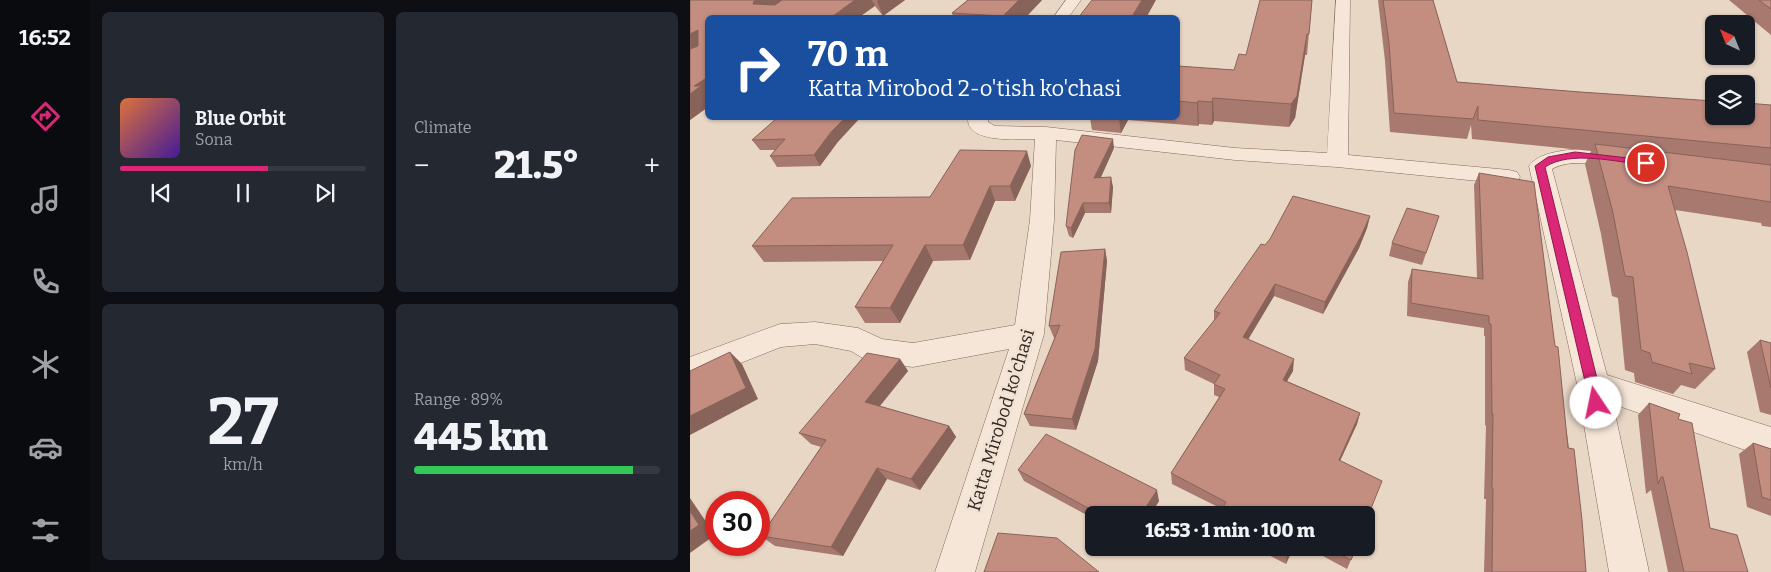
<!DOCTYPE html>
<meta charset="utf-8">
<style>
body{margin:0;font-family:Bitter,serif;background:#242831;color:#f1f3f6;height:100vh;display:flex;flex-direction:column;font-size:19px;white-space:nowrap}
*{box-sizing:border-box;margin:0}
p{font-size:16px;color:#9ea1a6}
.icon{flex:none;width:28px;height:28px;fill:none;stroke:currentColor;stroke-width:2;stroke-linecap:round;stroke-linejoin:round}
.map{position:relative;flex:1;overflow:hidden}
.side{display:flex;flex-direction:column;gap:12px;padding:12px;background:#0d0f14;width:600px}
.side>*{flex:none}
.guide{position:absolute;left:15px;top:15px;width:475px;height:105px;border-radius:8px;box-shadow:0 1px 4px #0004;background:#1a4fa0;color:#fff;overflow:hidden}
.needle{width:32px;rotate:317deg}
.buttons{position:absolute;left:1015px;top:15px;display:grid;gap:10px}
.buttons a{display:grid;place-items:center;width:50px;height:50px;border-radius:8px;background:#171b24;box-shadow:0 1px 4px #0004;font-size:25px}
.speed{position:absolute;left:15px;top:491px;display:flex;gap:10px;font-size:25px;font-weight:700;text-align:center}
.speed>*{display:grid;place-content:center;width:65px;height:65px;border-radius:50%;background:#171b24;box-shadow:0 1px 4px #0004;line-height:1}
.speed .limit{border:8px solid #d22;background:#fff;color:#111}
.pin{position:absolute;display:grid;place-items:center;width:42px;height:42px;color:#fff;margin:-21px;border:2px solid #fff;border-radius:50%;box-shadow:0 1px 5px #0007}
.me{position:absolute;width:55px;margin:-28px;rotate:349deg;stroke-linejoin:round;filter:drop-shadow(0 0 4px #0008)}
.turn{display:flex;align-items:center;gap:18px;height:105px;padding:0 20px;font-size:22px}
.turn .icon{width:65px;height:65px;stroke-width:2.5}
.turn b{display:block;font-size:35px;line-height:42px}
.big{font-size:38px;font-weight:800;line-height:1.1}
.side .tile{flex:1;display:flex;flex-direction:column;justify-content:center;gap:8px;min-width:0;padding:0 18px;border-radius:8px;background:#242831}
.side .dial{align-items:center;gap:0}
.dial b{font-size:65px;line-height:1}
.song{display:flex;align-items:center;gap:15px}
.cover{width:60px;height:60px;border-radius:8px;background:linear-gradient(135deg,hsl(20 70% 55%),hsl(260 70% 35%))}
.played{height:5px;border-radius:2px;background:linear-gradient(90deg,#db2777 60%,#363941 60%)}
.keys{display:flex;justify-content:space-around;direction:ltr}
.heat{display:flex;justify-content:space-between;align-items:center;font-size:28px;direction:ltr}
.charge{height:8px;border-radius:4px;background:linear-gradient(90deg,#34c759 89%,#363941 0)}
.side .tiles{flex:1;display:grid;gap:12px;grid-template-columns:repeat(2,1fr)}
.trip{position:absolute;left:395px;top:506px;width:290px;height:50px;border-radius:8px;background:#171b24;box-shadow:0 1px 4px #0004;font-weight:800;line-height:50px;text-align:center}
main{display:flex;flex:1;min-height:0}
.tabs{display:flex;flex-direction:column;width:90px;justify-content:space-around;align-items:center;background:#090b0e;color:#9ea1a6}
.tabs .icon{width:35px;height:35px}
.tabs .current{color:#db2777}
.tabs b{font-size:22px;color:#f1f3f6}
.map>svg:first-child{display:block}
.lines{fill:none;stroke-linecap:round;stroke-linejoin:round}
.minor-casing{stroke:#82695e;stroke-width:1}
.minor{fill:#f5e6d8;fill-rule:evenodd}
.wall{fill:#a8796e}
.shaded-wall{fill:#88635a}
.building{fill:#c38d80;stroke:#88635a}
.route{fill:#db2777;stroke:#8e194d}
.labels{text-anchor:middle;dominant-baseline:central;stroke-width:5;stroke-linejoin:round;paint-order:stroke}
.street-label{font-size:18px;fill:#342520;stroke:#f1e3d4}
</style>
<main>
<nav class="tabs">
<b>16:52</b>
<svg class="icon current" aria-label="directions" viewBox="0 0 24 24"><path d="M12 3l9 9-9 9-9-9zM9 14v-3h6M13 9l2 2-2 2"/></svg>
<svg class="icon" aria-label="music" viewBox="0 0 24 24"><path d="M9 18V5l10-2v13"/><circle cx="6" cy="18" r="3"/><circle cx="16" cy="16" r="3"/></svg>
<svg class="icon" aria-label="phone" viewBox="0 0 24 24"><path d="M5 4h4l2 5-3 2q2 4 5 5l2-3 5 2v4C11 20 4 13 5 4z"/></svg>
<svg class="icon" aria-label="climate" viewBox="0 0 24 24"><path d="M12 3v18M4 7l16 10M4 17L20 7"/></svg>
<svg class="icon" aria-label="car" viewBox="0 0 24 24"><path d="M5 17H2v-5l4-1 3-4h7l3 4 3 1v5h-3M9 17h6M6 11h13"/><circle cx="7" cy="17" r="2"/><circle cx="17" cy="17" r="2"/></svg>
<svg class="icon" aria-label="filters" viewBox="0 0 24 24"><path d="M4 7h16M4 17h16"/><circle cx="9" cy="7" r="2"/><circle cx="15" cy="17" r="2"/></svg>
</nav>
<section class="side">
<div class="tiles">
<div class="tile">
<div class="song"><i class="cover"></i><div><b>Blue Orbit</b><p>Sona</p></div></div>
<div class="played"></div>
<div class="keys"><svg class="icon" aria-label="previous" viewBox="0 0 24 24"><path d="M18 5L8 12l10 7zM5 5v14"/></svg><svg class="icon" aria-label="pause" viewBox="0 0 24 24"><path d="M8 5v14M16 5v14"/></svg><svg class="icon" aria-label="next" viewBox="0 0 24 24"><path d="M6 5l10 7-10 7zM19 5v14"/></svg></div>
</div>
<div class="tile"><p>Climate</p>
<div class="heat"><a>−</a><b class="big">21.5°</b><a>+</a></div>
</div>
<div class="tile dial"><b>27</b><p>km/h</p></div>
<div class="tile"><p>Range · 89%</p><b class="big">445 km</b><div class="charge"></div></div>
</div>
</section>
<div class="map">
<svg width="1081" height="572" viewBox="0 0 1081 572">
<rect width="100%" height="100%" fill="#e9d7c6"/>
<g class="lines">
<!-- minor casing -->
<g class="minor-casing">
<g id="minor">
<path d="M376,0H391L378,18H363Z"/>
<path d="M646,0H660L658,155L819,170L827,172L830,177L827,182L819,184L647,167L545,160L366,140L364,220L354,334L285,572H245L319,349L223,367L187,363L176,360L161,351L125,344L91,347L0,383V357L90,324L125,322L168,328L192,339L223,343L325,325L340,220L345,139C329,139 276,144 278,118H298V122L305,126L356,127L545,148L637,153Z"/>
<path d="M891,149L943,155L946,160L943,165C916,171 888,155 862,169L917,375L1081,427V459L923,404L959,572H919L887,384L839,166C849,152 875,150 891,149Z"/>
</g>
</g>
<!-- minor -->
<use href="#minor" class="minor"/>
</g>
<!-- wall -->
<g class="wall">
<path d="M0,0H215L193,16L185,6L18,18V107L0,120Z"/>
<path d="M278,0H352L335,18H264L262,13Z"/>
<path d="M622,0L617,55H615L605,118L599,127L524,121L522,125L509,124L508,126L438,120L431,133L402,130L400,118H488V66L544,70L556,55Z"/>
<path d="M688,0H743L767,82L890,92L1081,105V227L1072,226L1071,223L985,210L1025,369L1005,389L991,385L983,394L945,382L944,373L935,370L928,298L922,296L911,234L895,164L901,151L782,139L781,125L777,139L700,132L695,61Z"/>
<path d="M1039,0H1081V35Z"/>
<path d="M87,118L147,143L130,166L87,167L80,156L85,150H70L62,140Z"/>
<path d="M424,148L411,177L423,187L421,213H395L383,238L379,236L376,226Z"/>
<path d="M341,166L325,201H305L280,260L243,261L210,323H175L165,307L193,261L74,262L62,246L240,197Z"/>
<path d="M789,173L865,346L896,572H794L796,499H794L796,426L795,425V336H794V328L717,316L718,282L722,269L787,279L784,185Z"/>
<path d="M680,216L677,228L669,248L633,314L584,296L558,340L603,371L597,381L670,413L667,424L650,460L532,509L482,484L481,473L529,397L524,395V384L495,370L494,358L524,321V311L575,245Z"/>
<path d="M749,216L732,265L699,256L702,243Z"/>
<path d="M415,249L417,261L408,361L386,430L340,426L334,414L365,338H364L359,326Z"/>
<path d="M1070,340L1081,343V415L1070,412L1057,352Z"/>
<path d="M210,359L218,371L190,406L259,426L266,437L230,490L197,479L153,556L85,546L71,536L131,447L121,444L109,433Z"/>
<path d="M959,403L988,419L1020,528L1058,572H978L961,490L956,494L948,415Z"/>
<path d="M1063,443L1081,449V516L1057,507L1049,454Z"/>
<path d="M328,470L469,501L460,515H404V519L334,481Z"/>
<path d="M565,548H603L596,564Z"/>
<path d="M618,548H666L657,569Z"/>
</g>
<!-- shaded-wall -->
<g class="shaded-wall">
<path d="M66,0H97L72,16L63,4L64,1Z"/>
<path d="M165,0H182L185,6L168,18H140Z"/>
<path d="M188,0H215L193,16L187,1Z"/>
<path d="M329,0H352L335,18H314L313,16Z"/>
<path d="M452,0H466L456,18H441Z"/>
<path d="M8,30L18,45L0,54V34Z"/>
<path d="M617,34L615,55L605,118L599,127L601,104Z"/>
<path d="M18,77V107L0,120V94L4,86Z"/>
<path d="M523,98L524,121L522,125V102Z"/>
<path d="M508,101L509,124L508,126L507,103Z"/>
<path d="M155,118H170L147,143L130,166L124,155L141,132Z"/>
<path d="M429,118H437L438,120L431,133Z"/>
<path d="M423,139L424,148L406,188L404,178Z"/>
<path d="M337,151L341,166L325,201L320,186Z"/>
<path d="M421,177L423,187L421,213L419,203Z"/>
<path d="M300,186L305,201L280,260L273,245Z"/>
<path d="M393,203L395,213L383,238L381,228Z"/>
<path d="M680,216L677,228L669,248L633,314L635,302Z"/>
<path d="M235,245L243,261L210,323L200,308Z"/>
<path d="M415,249L417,261L408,361L386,430L382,419Z"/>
<path d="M585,284L584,296L552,349L553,337Z"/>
<path d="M40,352L52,364L68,399L0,435V416Z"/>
<path d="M210,359L218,371L184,413L175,402Z"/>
<path d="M604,359L603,371L591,391L593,380Z"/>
<path d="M670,413L667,424L646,470L649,460Z"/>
<path d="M259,426L266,437L230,490L221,479Z"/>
<path d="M187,468L197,479L153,556L141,547Z"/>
<path d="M467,490L469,501L460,515H451Z"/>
<path d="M0,498L25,535L0,553Z"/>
<path d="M600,548H603L596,564L597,554Z"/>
</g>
<!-- building -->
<g class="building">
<path d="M0,0H66L64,1L63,4L85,5L92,0H165L140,18H18V77L4,86H11L0,94V49L8,46V30L0,34Z"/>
<path d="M278,0H329L313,16L262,13Z"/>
<path d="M402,0H452L441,18H388Z"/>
<path d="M570,0H622L619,34H617L607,96L601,104L523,98L522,102L508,101L507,103L488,101V66L544,70L549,54L556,55Z"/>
<path d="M693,0H743L767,82L890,92L1024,101V116H1056V103L1081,105V148L788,120V106L783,119L704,113L699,43Z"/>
<path d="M1069,0H1081V9Z"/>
<path d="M87,118H155L141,132L124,155L80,156L95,139L62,140Z"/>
<path d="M392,135L423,139L404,178L421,177L419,203H393L381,228L376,226L385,150Z"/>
<path d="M905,144L1081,165V202L978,186L997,252L1025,369L999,363L1002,374L962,362L960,353L951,350L943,277L935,276L923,213Z"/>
<path d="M270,150L337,151L320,186H300L273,245H235L200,308L165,307L203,245L62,246L102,198L240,197Z"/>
<path d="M789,173L844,182L865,346L868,347L878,448L884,449L892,520L896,572H802L803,489L802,488L803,414H802L801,324H799V316L721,303L722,269L793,279Z"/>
<path d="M603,196L680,216L671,236L635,302L585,284L553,337L604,359L593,380L670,413L649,460L692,481L676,521V515H529L536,502L481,473L535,389L524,384L530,375L494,358L530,313L524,311L571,244L575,245L580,239Z"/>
<path d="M717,208L749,216L736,253L702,243Z"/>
<path d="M415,249L405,349L382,419L334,414L370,325L359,326L371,252Z"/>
<path d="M1070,340L1081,343V388Z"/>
<path d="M40,352L56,388L0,416V371Z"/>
<path d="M177,353L210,359L175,402L259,426L221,479L187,468L141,547L71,536L136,440L109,433Z"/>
<path d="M959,403L990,414L988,419L1002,423L1020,528L1047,535L1058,572H994L973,477H971L968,484Z"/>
<path d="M356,434L467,490L451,515H411L328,470Z"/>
<path d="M1063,443L1081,449V500L1072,497Z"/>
<path d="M0,511L9,525L0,531Z"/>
<path d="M308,533L367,538L409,572H294Z"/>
<path d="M584,548H600L597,554Z"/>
<path d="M637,548H666L661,560Z"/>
</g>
<!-- route -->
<path class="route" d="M885,152L956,160L961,163L956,165C926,162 881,150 855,167L913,403L911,407L906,409L902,407L900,403L845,166L858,157Z"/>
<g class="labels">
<!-- street labels -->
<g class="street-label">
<text transform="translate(311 420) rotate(-73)">Katta Mirobod ko'chasi</text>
</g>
</g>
</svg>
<div class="buttons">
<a><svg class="needle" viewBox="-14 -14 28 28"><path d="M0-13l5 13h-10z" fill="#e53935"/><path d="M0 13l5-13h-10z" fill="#9ea1a6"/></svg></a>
<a><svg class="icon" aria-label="layers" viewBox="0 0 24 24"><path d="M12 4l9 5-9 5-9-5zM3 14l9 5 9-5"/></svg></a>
</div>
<div class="speed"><div class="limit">30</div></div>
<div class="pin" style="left:956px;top:163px;background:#d93025"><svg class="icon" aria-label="arrive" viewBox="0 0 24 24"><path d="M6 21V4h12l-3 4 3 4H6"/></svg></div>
<svg class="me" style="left:906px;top:403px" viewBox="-20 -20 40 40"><circle r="19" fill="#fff"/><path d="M0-13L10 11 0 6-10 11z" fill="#db2777"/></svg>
<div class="trip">16:53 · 1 min · 100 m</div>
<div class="guide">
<div class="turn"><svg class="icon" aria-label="right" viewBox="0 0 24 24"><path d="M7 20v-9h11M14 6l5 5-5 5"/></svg><div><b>70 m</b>Katta Mirobod 2-o'tish ko'chasi</div></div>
</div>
</div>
</main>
